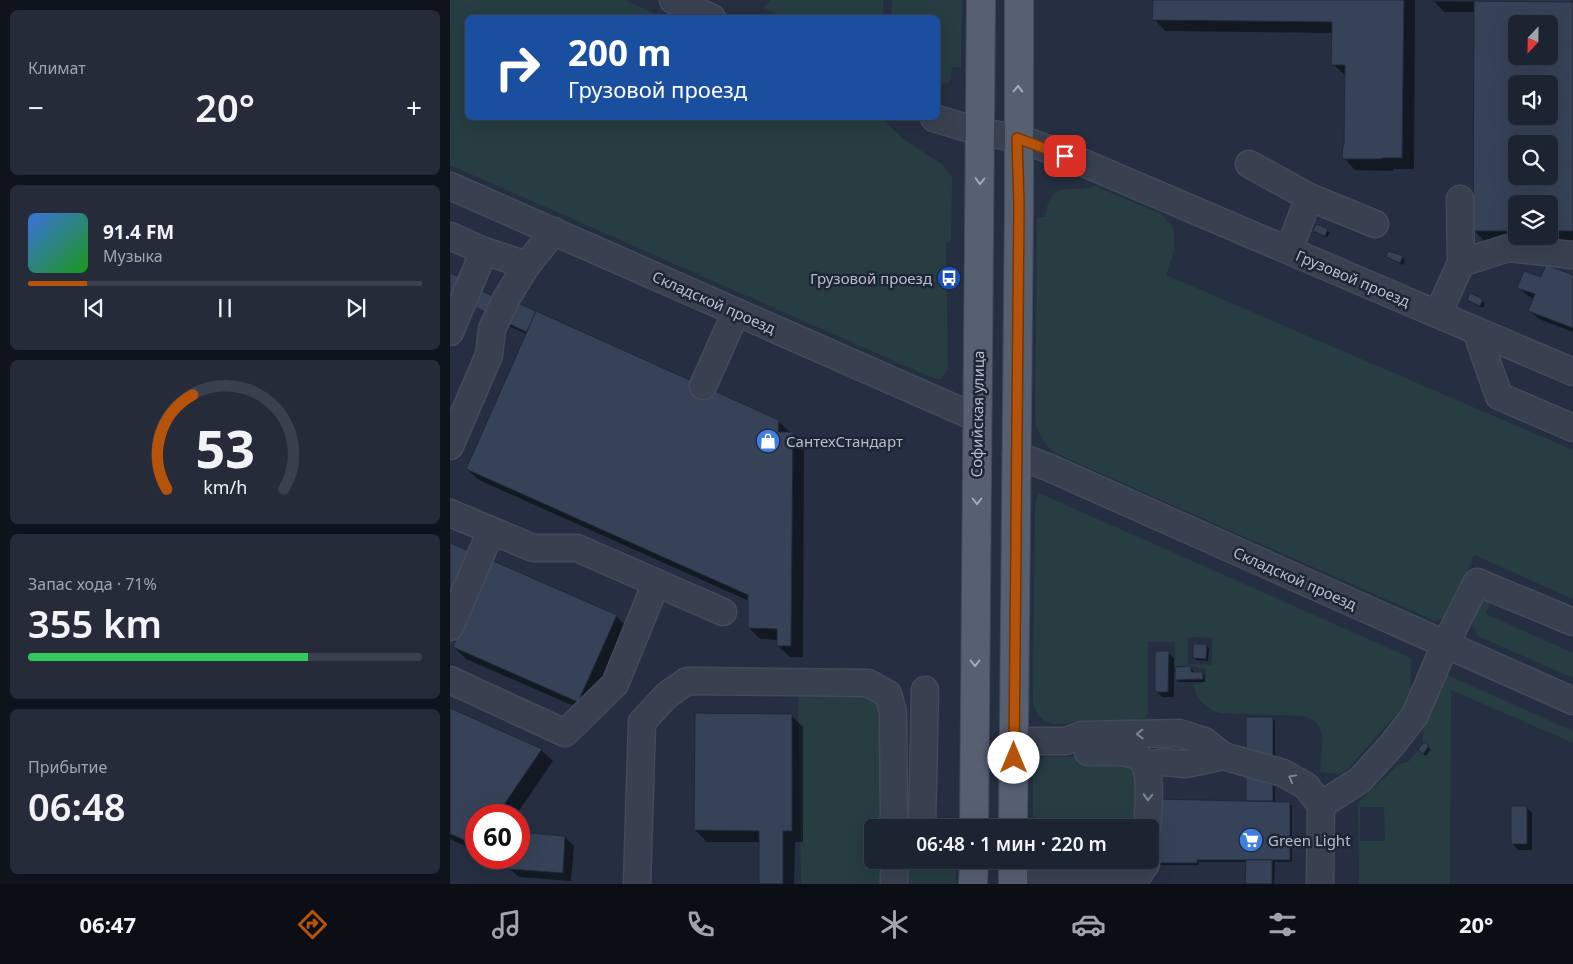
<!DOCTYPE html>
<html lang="ru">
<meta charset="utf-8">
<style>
body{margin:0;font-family:"Noto Sans",sans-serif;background:#252b39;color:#f1f3f6;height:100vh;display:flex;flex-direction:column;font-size:19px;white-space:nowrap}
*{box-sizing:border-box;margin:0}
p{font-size:16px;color:#a0a4ab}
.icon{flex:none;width:28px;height:28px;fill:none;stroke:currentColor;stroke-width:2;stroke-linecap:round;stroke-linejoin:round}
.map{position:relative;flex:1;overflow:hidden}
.drawer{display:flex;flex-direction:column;gap:10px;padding:10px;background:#0f131b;width:450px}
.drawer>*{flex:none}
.guide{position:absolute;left:15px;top:15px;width:475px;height:105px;border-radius:8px;box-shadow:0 5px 20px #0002,0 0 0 1px #3a404d;background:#1a4fa0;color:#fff;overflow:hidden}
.needle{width:32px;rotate:202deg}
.tools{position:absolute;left:1058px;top:15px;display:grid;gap:10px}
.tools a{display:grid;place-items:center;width:50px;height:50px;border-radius:8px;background:#1c2331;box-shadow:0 5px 20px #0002,0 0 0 1px #3a404d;font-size:25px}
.speed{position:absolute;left:15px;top:804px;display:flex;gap:10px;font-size:25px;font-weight:700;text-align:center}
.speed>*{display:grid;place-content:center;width:65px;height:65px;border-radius:50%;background:#1c2331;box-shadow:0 5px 20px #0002,0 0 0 1px #3a404d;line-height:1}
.speed .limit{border:8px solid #d22;background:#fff;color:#111}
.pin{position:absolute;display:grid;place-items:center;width:42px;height:42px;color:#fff;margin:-21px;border-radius:10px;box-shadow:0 2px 8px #0006}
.me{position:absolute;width:55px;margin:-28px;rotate:0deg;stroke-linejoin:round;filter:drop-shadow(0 0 4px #0008)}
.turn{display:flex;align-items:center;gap:18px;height:105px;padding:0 20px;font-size:22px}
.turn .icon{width:65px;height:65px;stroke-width:2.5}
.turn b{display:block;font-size:35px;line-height:42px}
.big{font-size:38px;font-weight:600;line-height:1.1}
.drawer .widget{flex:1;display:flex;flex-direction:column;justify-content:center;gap:8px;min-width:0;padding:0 18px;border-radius:8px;background:#252b39}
.drawer .dial{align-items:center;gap:0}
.dial svg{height:130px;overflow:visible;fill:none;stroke:#3a404d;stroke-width:7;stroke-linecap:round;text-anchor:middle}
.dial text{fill:#f1f3f6;stroke:none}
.song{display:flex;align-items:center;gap:15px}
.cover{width:60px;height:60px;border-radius:8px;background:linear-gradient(135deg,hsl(220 70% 55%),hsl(120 70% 35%))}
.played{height:5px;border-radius:2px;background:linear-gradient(90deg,#b45309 15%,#3a404d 15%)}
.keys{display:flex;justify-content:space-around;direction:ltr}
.heat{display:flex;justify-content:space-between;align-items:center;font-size:28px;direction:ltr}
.charge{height:8px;border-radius:4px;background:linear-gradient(90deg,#34c759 71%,#3a404d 0)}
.trip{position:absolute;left:414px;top:819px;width:295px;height:50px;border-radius:8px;background:#1c2331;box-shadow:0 5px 20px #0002,0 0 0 1px #3a404d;font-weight:600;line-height:50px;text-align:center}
.dock{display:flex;height:80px;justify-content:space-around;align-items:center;background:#0b0e14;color:#a0a4ab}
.dock .icon{width:35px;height:35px}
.dock .on{color:#b45309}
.dock b{font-size:22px;color:#f1f3f6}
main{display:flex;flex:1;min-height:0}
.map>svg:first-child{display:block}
.green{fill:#273d42;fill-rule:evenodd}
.shadow{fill:#0007;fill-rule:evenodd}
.building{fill:#364257;stroke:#202838;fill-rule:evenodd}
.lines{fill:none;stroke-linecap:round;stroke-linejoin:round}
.minor-casing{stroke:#434a5a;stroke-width:29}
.major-casing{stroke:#434a5a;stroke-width:30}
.minor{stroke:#394151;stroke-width:26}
.major{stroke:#576071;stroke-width:28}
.oneway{stroke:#a3aab9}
.oneway2{stroke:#7e8594}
.route-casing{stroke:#753606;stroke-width:12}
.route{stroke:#b45309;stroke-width:9}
.labels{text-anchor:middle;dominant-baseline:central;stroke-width:5;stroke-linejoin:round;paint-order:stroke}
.poi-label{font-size:15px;fill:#b6bccb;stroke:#1e2636;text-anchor:start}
.street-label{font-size:15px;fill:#b6bccb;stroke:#1e2636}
</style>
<main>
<section class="drawer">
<div class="widget"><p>Климат</p>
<div class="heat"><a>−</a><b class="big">20°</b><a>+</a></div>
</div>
<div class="widget">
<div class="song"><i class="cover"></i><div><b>91.4 FM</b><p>Музыка</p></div></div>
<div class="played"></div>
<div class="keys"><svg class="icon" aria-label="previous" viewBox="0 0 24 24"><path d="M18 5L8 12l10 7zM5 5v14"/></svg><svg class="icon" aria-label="pause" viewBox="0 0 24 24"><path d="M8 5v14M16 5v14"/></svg><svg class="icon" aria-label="next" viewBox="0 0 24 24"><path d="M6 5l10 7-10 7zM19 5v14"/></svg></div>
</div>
<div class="widget dial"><svg viewBox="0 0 100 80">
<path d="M14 69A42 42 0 1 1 86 69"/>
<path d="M14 69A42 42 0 0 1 30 11" stroke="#b45309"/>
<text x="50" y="56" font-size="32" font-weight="700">53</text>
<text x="50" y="72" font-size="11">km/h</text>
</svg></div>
<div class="widget"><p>Запас хода · 71%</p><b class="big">355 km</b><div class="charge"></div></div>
<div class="widget"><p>Прибытие</p><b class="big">06:48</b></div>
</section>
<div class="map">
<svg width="1123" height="884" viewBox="0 0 1123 884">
<rect width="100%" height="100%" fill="#252f41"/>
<!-- green -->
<g class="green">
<path d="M0,0H174L213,17L18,18V118H430L433,119L452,138L493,165L502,177L501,242L496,243L498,369L491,379H485L0,165Z"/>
<path d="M322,0H433V17H332L313,7Z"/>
<path d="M442,0H512L511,67H502L501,79L498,83L488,84V18L441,17Z"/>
<path d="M645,186L711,214L722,226L724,232V251L716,275L1123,450V599L1024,555L998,616L985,621L605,453C594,444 587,433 585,419L587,217H595C602,177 617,195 645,186Z"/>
<path d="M589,493L961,658L960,696L957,702L897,770L889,774L870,772C871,749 881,721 851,716L770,713C757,709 744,698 744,684H751L755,679L756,670L743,666H725V642H698V713L694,719L688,722L603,724C591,720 584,713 583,700L585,503ZM738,637L762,638V665L738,664Z"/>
<path d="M1034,595L1038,598L1040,604L1036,614L1123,653V678L1028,636L1022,625Z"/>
<path d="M997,675L1123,731V743L1001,690L1000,884H909L908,806L910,801L949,764L958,762L973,743V731L991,679ZM910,807H934L935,841H910Z"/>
<path d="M348,691L413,693L425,701L431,713L434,827L422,828V860H434V884H351Z"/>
<path d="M597,756L677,760L683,761L692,827L583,828V770L587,761Z"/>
<rect x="456" y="860" width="50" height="24"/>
</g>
<!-- shadow -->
<g class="shadow">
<path d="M704,0H965L964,169H943V171L905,170L894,158L895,146L896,76L883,64V33L715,31L704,19Z"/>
<path d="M983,0H1123V242H1035L1024,230L1025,12H994ZM1066,24H1099V56H1066ZM1066,84H1099V116H1066ZM1066,144H1099V176H1066ZM1066,204H1099V236H1066Z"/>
<path d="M877,230L880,233L877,237L865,231Z"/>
<path d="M937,257H952L955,260L953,265Z"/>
<path d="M1097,266L1123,276V332L1089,319L1080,311L1084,299L1078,296L1069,288L1092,279Z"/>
<path d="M1020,295L1035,303L1033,308L1018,300Z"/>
<path d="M55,321L328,421L354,445L353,657H340L328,646V640L310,639L299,628V601L29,480L17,469L77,334L61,327Z"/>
<path d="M166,616L178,628L140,713L16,659L4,647Z"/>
<path d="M756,645L759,648L758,661L746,660L744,658Z"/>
<path d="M718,653L724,658V668H740L743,670V673H753L755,676V682H729L726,680V672H724V697H712L706,691Z"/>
<path d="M0,710L91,750L103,761L66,815H26V851L0,839Z"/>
<path d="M342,716L353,727V842H345L344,884H310V842H257L245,830Z"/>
<path d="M797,718H822L825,721V803H839L842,805V862H825L824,884H797V862H749V865H706L797,803Z"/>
<path d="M978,747L981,749L976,756L972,753Z"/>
<path d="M1076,807L1082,813V850H1068L1063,844Z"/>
<path d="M69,834L115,837L124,846L121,881L69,877L60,869L61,858H69Z"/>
</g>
<!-- building -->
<g class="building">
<path d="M703,0H954L952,158H932V159H892L893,145H894L895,65H881L882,22L702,20Z"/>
<path d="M981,0H1123V2L981,1Z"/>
<path d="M1024,1L1123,2V231H1099V204H1066V231H1023ZM1066,24H1099V56H1066ZM1066,84H1099V116H1066ZM1066,144H1099V176H1066Z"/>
<path d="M866,224L878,229L875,236L863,231Z"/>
<path d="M938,251L953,256L950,263L936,257Z"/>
<path d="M1096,265L1123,275V328L1078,311L1085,294L1067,288L1074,271L1091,277Z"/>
<path d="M0,273L12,278L0,305Z"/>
<path d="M32,291L43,296L35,312L24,307Z"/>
<path d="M1020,293L1033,299L1030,306L1017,300Z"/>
<path d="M63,301L86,311L77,332L54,322Z"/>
<path d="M86,311L329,420L328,432H343L341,646H327V629L298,628V595L16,469Z"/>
<path d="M0,543L24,553L0,606Z"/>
<path d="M41,560L167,615L128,702L3,647Z"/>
<path d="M743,644H757L756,659L743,658Z"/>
<path d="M705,651H719L718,692H705Z"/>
<path d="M741,666V672H753V679L725,680V667Z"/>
<path d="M0,708L92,749L47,815H26V845L0,834Z"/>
<path d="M245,713L342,714V831H333V884H309V831L244,830Z"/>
<rect x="796" y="717" width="27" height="84"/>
<path d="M974,742L979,746L973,754L968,750Z"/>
<path d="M703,799L840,802V860H747V863H703Z"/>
<rect x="1061" y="806" width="16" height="38"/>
<path d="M69,832L115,836L113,873L59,869L60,858H69Z"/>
<path d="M796,860H822V884H795Z"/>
</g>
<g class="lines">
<!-- minor casing -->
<g class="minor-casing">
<g id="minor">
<path d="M223,0L262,18"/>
<path d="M484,118L530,132L567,138L615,155L1123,372"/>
<path d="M799,164L859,197L925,224"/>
<path d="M0,186L527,418"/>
<path d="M1010,199L1011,263"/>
<path d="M0,236L34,251L77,265"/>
<path d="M839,250L859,197"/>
<path d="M988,314L1011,263L1058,248L1123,255"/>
<path d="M1026,331L1049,396L1123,428"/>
<path d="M0,332L34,251"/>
<path d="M253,386L286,312"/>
<path d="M0,446L39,355L42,329L56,299L77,265L104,231"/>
<path d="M566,455L600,468L1123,701"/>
<path d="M0,513L83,548H127L273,612"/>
<path d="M0,627L41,531"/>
<path d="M0,680L115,733L165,684L206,583"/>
<path d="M564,741H616L632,735L729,733L754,741L773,756L833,773L856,786L871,805L870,884"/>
<path d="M638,752C653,752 671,750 685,755C705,763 698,810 697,828"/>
<path d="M696,766L714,762L736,764L773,756"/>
<path d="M871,805L910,780L941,746L965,715L995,645L1027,582L1123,622"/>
<path d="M472,828L475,690"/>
<path d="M444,860V884"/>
<path d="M607,860C638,870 655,881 689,874L696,864V860"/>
<path d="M187,884L192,722L217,695L237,681L418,683L438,694L443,712L444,828"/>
<path d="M580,884C598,877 620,877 638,882"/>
</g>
</g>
<!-- major casing -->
<g class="major-casing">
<g id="major">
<path d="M524,828L531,0"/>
<path d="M563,828L569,205V0"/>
<path d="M523,884L524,860"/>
<path d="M563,884V860"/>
</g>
</g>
<!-- minor -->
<use href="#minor" class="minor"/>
<!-- major -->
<use href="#major" class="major"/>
</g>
<!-- one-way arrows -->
<defs><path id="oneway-chevron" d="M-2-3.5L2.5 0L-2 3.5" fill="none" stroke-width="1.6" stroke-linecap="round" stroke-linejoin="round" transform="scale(1.25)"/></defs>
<g class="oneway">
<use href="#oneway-chevron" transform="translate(568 89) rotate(-89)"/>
<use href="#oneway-chevron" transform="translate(530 181) rotate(91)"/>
<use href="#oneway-chevron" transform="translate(527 501) rotate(90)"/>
<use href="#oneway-chevron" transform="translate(525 663) rotate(90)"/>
</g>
<g class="oneway2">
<use href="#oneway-chevron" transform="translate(690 734) rotate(179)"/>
<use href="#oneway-chevron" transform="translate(842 778) rotate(-151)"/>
<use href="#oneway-chevron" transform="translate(698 797) rotate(92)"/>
</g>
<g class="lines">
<!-- route casing -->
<g class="route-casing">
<path id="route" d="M564,758L569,205L567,138L615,156"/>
</g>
<!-- route -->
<use href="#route" class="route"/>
</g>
<!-- icons -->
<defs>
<g id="bus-disc" transform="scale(1.25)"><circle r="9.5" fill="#1a4fb4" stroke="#1e2636"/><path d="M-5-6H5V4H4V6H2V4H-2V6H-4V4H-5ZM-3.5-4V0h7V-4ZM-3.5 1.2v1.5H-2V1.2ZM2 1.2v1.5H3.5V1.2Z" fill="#fff"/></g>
<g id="shop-disc" transform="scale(1.25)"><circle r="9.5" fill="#3f7fe0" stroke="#1e2636"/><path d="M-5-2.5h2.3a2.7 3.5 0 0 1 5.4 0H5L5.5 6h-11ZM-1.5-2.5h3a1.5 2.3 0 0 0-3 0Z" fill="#fff"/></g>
<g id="supermarket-disc" transform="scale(1.25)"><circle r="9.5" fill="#3f7fe0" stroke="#1e2636"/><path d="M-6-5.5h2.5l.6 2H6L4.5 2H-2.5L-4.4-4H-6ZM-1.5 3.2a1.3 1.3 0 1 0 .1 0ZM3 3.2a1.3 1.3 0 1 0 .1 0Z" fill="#fff"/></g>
</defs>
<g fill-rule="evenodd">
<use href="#bus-disc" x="499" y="278"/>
<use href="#shop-disc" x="318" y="441"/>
<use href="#supermarket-disc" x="801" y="840"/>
</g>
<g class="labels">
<!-- poi labels -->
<g class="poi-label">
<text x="482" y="278" text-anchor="end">Грузовой проезд</text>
<text x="336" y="441">СантехСтандарт</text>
<text x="818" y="840">Green Light</text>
</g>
<!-- street labels -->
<g class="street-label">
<text transform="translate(903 278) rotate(23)">Грузовой проезд</text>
<text transform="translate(264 302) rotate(24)">Складской проезд</text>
<text transform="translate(527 414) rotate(-89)">Софийская улица</text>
<text transform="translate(845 578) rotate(24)">Складской проезд</text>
</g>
</g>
</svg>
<div class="tools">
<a><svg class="needle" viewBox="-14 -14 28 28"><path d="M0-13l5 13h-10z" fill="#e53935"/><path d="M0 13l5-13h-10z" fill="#a0a4ab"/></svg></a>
<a><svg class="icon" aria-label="sound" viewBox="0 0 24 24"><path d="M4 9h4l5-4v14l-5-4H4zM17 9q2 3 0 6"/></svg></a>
<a><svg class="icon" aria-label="search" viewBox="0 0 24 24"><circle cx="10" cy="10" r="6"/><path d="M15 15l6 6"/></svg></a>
<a><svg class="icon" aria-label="layers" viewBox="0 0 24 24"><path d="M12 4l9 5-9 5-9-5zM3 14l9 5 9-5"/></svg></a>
</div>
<div class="speed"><div class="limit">60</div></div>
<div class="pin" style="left:615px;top:156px;background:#d93025"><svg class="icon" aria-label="arrive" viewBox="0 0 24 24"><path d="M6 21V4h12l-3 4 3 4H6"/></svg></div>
<svg class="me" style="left:564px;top:758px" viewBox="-20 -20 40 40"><circle r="19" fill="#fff"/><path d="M0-13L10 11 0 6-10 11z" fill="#b45309"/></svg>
<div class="trip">06:48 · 1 мин · 220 m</div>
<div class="guide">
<div class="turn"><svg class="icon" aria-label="right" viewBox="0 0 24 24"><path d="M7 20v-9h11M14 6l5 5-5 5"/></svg><div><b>200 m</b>Грузовой проезд</div></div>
</div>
</div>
</main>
<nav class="dock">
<b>06:47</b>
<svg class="icon on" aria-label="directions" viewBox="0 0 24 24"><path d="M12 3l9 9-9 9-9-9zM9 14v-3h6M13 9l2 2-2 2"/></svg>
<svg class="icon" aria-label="music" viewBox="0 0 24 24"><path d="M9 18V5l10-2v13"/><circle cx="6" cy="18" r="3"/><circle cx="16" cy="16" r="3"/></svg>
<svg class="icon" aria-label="phone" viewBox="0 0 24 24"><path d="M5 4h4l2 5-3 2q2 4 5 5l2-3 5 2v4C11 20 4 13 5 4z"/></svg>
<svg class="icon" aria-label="climate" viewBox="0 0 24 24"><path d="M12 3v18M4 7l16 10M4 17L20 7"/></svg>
<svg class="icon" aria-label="car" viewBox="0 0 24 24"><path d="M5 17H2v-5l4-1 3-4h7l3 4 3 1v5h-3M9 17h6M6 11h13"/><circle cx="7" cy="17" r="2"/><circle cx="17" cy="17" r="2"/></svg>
<svg class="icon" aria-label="filters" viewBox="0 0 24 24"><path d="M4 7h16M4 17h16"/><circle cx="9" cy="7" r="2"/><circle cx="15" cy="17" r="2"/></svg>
<b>20°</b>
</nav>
